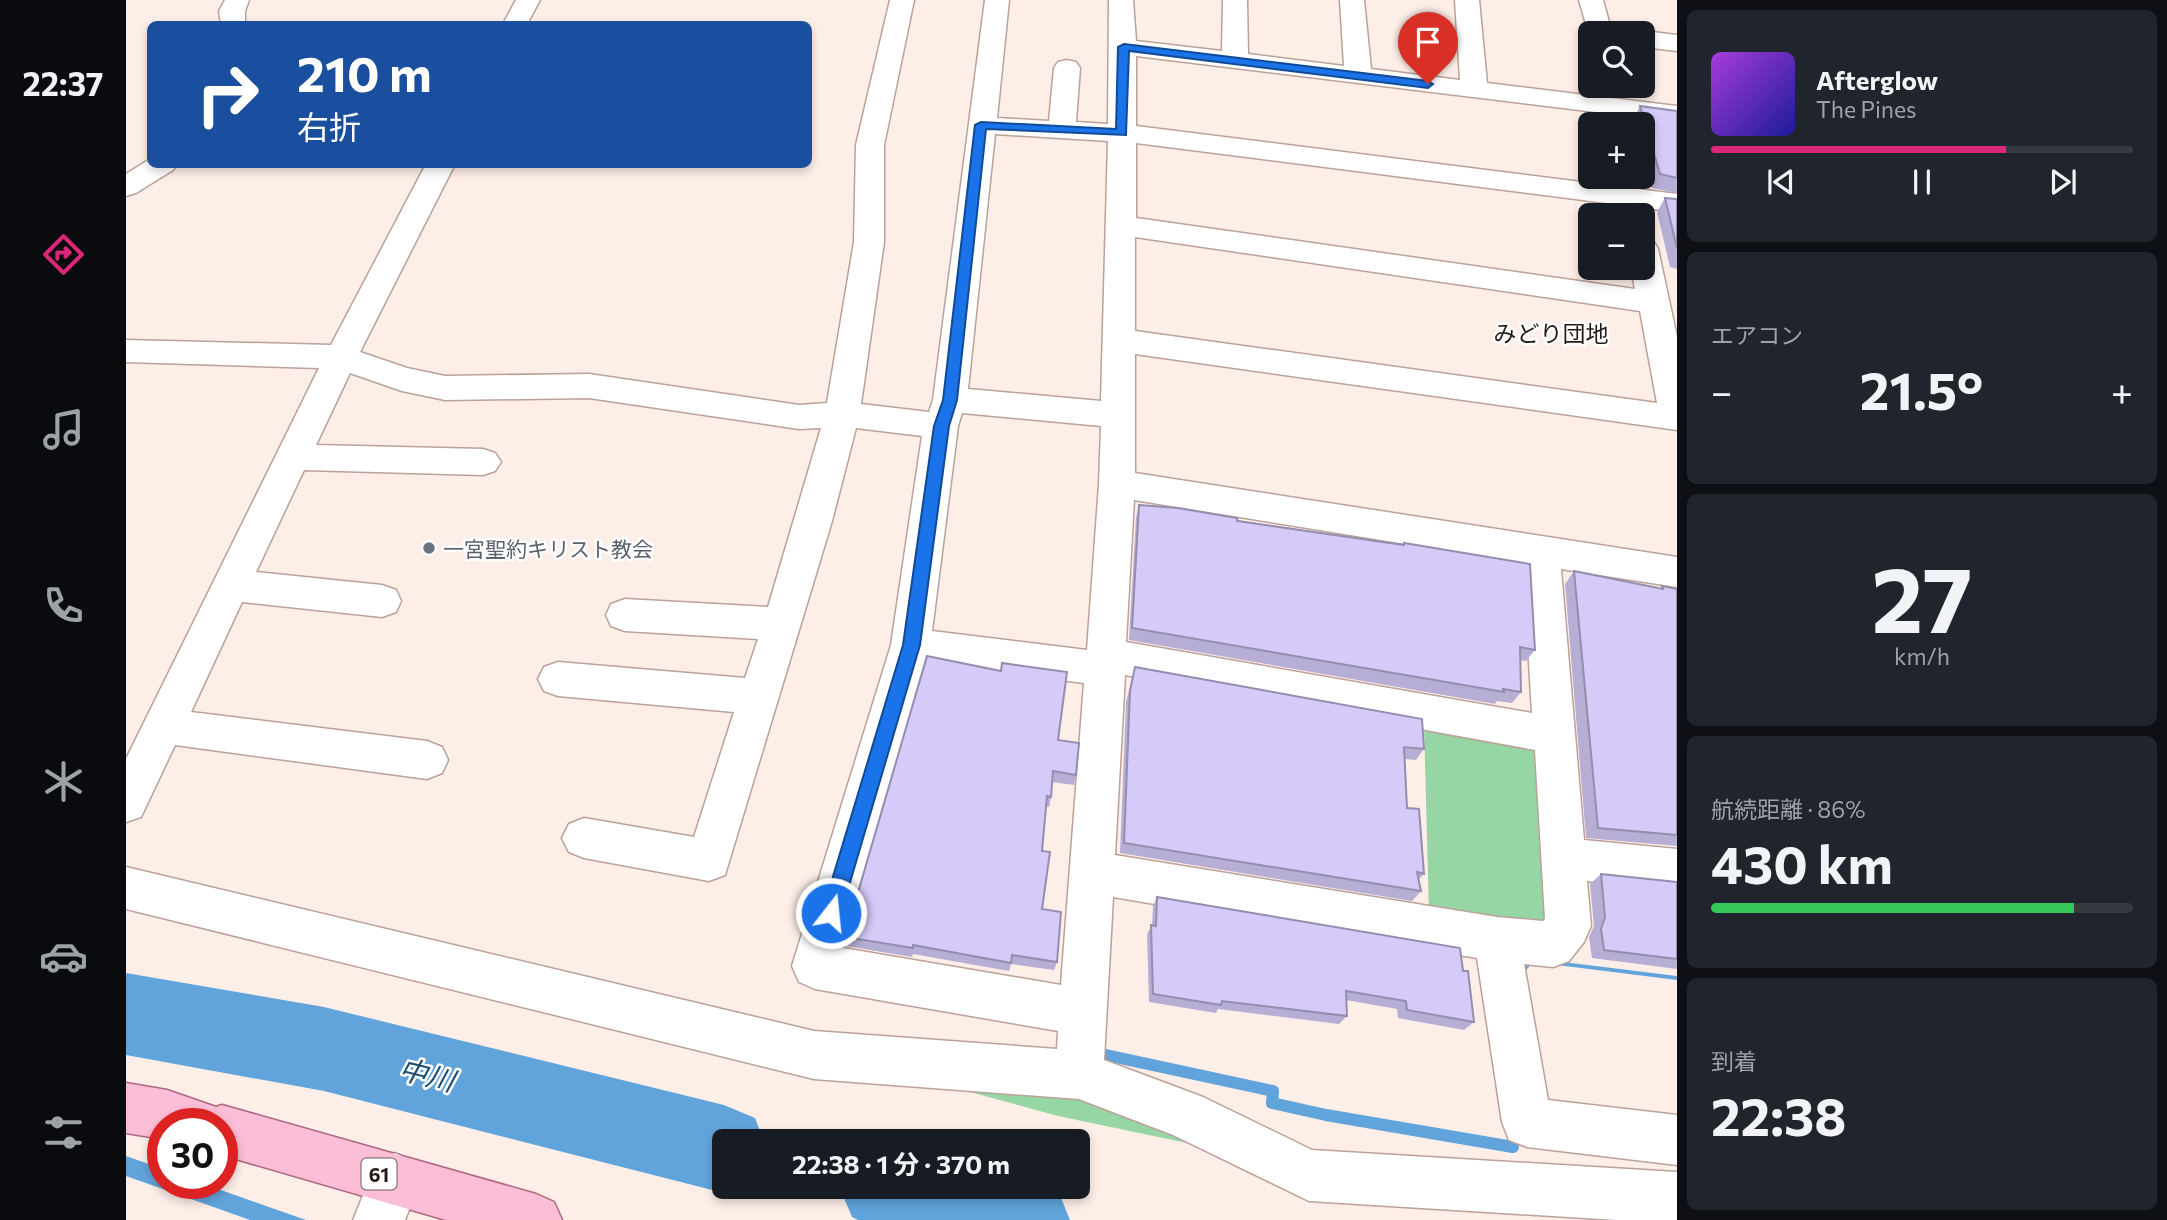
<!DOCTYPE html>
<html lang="ja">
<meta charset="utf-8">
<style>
body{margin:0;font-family:Commissioner,"Noto Sans JP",sans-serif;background:#20242c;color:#f1f3f6;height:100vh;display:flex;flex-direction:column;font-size:26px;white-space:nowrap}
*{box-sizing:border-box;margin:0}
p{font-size:23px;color:#9ea1a6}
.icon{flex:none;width:38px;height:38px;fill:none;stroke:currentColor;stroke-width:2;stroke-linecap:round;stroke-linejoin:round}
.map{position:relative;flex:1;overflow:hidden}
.drawer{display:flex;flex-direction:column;gap:10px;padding:10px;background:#0d0f14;width:490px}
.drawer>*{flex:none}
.top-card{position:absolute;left:21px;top:21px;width:665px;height:147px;border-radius:10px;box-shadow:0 4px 10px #0003;background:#1a4fa0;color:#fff;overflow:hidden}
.buttons{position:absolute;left:1452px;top:21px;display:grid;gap:14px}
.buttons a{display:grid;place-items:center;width:77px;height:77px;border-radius:10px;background:#171b24;box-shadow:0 4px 10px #0003;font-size:35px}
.speed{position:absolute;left:21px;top:1108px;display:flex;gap:14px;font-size:35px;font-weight:700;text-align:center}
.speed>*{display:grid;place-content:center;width:91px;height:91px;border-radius:50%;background:#171b24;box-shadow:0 4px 10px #0003;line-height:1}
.speed .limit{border:10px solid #d22;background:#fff;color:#111}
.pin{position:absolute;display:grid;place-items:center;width:60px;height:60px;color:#fff;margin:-72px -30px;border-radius:50% 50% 50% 0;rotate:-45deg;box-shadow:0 0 7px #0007}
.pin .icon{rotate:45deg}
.me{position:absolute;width:77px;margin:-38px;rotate:16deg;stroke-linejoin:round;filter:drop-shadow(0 0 5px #0008)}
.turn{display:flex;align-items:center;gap:24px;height:147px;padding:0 35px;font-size:32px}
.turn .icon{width:91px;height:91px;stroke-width:2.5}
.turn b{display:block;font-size:49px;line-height:60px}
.big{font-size:52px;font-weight:700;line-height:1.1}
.drawer .widget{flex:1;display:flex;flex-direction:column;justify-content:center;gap:10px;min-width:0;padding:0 24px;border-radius:10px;background:#20242c}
.drawer .dial{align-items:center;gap:0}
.dial b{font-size:91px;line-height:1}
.song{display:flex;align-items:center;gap:21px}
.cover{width:84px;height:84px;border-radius:10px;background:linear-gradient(135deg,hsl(280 70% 55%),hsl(240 70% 35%))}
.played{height:7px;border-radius:4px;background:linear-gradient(90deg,#db2777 70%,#363941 70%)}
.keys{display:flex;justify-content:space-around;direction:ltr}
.heat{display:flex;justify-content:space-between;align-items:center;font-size:38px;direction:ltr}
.charge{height:10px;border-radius:5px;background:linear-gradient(90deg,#34c759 86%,#363941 0)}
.trip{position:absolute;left:586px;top:1129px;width:378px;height:70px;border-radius:10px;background:#171b24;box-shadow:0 4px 10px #0003;font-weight:700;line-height:70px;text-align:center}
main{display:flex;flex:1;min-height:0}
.dock{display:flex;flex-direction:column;width:126px;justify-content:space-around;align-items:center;background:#090b0e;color:#9ea1a6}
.dock .icon{width:49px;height:49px}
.dock .on{color:#db2777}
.dock b{font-size:32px;color:#f1f3f6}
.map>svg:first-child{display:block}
.green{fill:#96d6a4}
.water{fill:#61a4dc}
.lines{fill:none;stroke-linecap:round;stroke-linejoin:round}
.stream{stroke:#61a4dc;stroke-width:12}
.river{fill:#61a4dc;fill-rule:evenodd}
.minor-casing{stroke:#bba198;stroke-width:3}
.primary-casing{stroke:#ae6780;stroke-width:3}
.minor{fill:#fff;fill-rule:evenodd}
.primary{fill:#fcbdd6;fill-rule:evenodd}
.wall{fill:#b7aed5}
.building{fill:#d5caf8;stroke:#958dae;stroke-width:2}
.route{fill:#1a73e8;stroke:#114b97;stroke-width:2}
.worship-dot{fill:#6b7280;stroke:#fff;stroke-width:2.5}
.labels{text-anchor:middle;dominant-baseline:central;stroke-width:5;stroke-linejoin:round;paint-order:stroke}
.shield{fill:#fff;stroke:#645e5b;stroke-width:2}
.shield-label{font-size:19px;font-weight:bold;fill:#221915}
.worship-label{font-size:21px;fill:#5b616d;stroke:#fff;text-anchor:start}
.neighbourhood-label{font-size:23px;fill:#221915;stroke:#fff}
.near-water-label{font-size:28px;font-style:italic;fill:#1b4c72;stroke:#fff}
</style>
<main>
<nav class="dock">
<b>22:37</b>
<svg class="icon on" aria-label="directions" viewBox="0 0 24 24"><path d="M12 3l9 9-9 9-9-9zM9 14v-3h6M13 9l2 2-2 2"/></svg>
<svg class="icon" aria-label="music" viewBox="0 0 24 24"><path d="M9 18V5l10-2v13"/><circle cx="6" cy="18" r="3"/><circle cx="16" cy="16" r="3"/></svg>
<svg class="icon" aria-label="phone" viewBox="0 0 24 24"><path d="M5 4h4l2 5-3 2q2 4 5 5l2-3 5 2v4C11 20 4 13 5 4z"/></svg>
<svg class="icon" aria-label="climate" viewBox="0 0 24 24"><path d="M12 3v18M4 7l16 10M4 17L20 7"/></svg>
<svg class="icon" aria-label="car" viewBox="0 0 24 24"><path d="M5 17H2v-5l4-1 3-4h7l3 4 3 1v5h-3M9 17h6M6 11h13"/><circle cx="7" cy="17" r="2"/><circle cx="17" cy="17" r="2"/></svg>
<svg class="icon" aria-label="filters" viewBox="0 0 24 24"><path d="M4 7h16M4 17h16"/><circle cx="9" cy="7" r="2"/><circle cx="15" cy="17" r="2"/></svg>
</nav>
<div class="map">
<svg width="1551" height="1220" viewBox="0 0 1551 1220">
<rect width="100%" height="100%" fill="#feeee8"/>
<!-- green -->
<g class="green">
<path d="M1298,724L1402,743L1417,758L1420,926L1303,914Z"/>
<path d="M807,1082H883L1062,1128L1109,1153L932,1116Z"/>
</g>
<!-- water -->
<g class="water">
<path d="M1404,958L1551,976V980L1407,962L1397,974L1422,1098H1418L1392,971Z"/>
<path d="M0,1156L37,1169V1183H75L180,1220H124L0,1176Z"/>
</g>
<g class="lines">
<!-- stream -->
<path class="stream" d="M980,1055L1147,1091L1146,1103L1200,1115L1387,1147"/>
<!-- river -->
<g class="river">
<path d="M0,973L198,1007L598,1105L629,1118L638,1141H598V1186H613L598,1193L198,1091L0,1055Z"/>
<path d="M713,1186H927L931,1188L944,1220H732L726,1217Z"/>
</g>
<!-- minor casing -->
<g class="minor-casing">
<g id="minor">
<path d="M99,0H123L119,11V24H95L93,11Z"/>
<path d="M390,0H414L401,24H377Z"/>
<path d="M764,0H788L758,145V242L735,404L803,412L807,400L859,0H883L871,118L923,121L928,68L932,62L941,60L950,62L954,68L950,122L982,124L983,0H1007L1010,41L1096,51L1097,0H1121L1122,54L1218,66L1214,0H1238L1245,69L1334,80L1329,0H1353L1361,83L1551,106V122L1010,56V126L1551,194V212L1010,143V218L1509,289L1505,268H1517V239L1528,242L1532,249L1551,337V430L1009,354V473L1551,557V587L1435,569L1458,840L1551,849V891L1461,881L1465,926L1458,942L1443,961L1427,967L1398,964L1422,1100L1551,1115V1165L1401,1147L1383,1140L1376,1122L1351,958L987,897L978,1060L1077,1097L1186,1150L1551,1172V1220H1491L1183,1201L1047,1135L953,1099L688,1079L0,909V867L688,1031L931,1049L932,1031L689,989L673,982L666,966L765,645L796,436L730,428L706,521L599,875L583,881L458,858L443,852L436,838L443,824L458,818L568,837L608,712L432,696L418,691L412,679L418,667L432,662L619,678L632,639L499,631L485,626L480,615L485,604L499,599L642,607L695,428L673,429L463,398L319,400L276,391L224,373L190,445L357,449L369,453L375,462L369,471L357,475L178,470L130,572L256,585L270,590L275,601L270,612L256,617L116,602L65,712L301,741L316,747L322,760L316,773L301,779L49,745L15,817L0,822V759L193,368L0,362V340L205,345L300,164H329L234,352L281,368L319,376L463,374L673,405L701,403L728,242L730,145ZM869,134L982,141L975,401L842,389ZM1009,237L1514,311L1531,403L1009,331ZM836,413L975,426L973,484L961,650L806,631L832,426ZM1008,500L1397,563L1406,713L1000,642ZM799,663L958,683L935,985L717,948ZM999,675L1409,750L1419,919L1417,921L1371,917L989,855Z"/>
<path d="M1453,0H1477L1486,33H1465L1464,38Z"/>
<path d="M1517,31L1551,35V51L1517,47V33H1509Z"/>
<path d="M24,159V164H51L47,170L10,193L0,196V174Z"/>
<path d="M269,1153L287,1161L295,1179L279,1220H227L251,1161Z"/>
</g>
</g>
<!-- primary casing -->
<g class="primary-casing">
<path id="primary" d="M0,1083L41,1090L90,1107L96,1105L410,1194L428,1202L436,1220H320L96,1155V1124H37V1139L0,1133Z"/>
</g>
<!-- minor -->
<use href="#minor" class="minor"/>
<!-- primary -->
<use href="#primary" class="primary"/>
</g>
<!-- wall -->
<g class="wall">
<path d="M1514,106L1551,111V193L1526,188L1517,158V124H1508L1507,120Z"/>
<path d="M1539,198L1551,199V269L1544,267L1531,212Z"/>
<path d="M1013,505L1277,545L1278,543L1409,650L1400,661L1394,660L1395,692L1386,703L1371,701L1369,704L1003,640L1010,518Z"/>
<path d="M1448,571L1534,589L1536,586L1551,589V846L1460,838L1439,584Z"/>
<path d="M1009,667L1298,749L1290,760L1279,759L1281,808L1298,874L1292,880L1295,891L1286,901L994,853L1000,702Z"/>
<path d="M932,740L950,775L948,785L926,782L925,797L923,807H920L916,851V909L931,962L928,970L885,964L883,971L787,954L786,957L720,946L719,937Z"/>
<path d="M1475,874L1551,882V969L1466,958L1463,937L1468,926L1464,884Z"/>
<path d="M1031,897L1337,971L1348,1022L1338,1030L1272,1018L1271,1009L1220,1000L1221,1016L1213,1024L1092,1009L1090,1013L1023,1002L1021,934L1026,925L1027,906Z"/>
</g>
<!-- building -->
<g class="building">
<path d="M1514,106L1551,111V178L1534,174Z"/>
<path d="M1539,198L1551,199V248Z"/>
<path d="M1013,505L1052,508L1111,518V521L1278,545V543L1404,564L1409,650L1394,647L1395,692L1377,689L1378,692L1006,628Z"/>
<path d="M1448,571L1537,589L1536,586L1551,589V835L1472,828Z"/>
<path d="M801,656L875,671L876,663L941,672L932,740L953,743L950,775L927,771L925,797L921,796L916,851L924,852L916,909L935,912L931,962L886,955L885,963L787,945V948L719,937Z"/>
<path d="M1009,667L1296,719L1298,749L1278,747L1281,808L1293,809L1298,874L1291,872L1295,891L998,843L1004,691Z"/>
<path d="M1475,874L1551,882V959L1478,950L1475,929L1479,917Z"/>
<path d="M1031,897L1334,948L1337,971H1342L1348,1022L1281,1010L1280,1001L1220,991L1221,1016L1096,1001L1095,1005L1027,994L1025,925L1030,926Z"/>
</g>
<!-- route -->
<path class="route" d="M998,44L1302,81L1307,84L1302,88L1003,51L1000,135L860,129L831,400L823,426L794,645L715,913L712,919L705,922L699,919L696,913L777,645L808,426L817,400L849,125L855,122L990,129L992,47Z"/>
<!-- markers -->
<circle class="worship-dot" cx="303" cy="548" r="7"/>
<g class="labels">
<!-- shield labels -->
<rect class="shield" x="235.5" y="1158.5" width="35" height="31" rx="5"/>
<g class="shield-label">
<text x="253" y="1174">61</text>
</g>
<!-- worship labels -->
<g class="worship-label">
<text x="317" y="548">一宮聖約キリスト教会</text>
</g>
<!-- neighbourhood labels -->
<g class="neighbourhood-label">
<text x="1425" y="333">みどり団地</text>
</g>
<!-- near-water labels -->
<g class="near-water-label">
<text transform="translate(301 1074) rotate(14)">中川</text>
</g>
</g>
</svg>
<div class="buttons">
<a><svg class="icon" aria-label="search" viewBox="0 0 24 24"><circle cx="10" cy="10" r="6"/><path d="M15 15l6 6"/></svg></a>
<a>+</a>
<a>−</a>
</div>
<div class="speed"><div class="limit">30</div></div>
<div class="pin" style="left:1302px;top:84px;background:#d93025"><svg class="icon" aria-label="arrive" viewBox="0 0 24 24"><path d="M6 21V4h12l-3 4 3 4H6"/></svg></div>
<svg class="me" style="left:705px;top:913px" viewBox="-20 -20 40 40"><circle r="17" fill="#1a73e8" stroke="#fff" stroke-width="3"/><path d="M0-11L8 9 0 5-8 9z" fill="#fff"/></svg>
<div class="trip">22:38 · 1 分 · 370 m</div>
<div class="top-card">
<div class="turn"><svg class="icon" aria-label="right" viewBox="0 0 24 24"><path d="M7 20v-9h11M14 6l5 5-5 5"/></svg><div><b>210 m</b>右折</div></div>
</div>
</div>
<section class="drawer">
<div class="widget">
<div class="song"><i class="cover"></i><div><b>Afterglow</b><p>The Pines</p></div></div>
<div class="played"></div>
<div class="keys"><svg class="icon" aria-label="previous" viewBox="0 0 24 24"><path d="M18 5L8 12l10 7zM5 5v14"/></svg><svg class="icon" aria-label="pause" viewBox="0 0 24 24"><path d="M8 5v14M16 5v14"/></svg><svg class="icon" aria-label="next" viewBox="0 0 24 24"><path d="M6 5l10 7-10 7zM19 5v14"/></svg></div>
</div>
<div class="widget"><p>エアコン</p>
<div class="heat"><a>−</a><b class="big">21.5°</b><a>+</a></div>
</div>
<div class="widget dial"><b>27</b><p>km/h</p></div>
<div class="widget"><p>航続距離 · 86%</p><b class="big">430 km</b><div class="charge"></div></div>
<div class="widget"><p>到着</p><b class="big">22:38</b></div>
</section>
</main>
